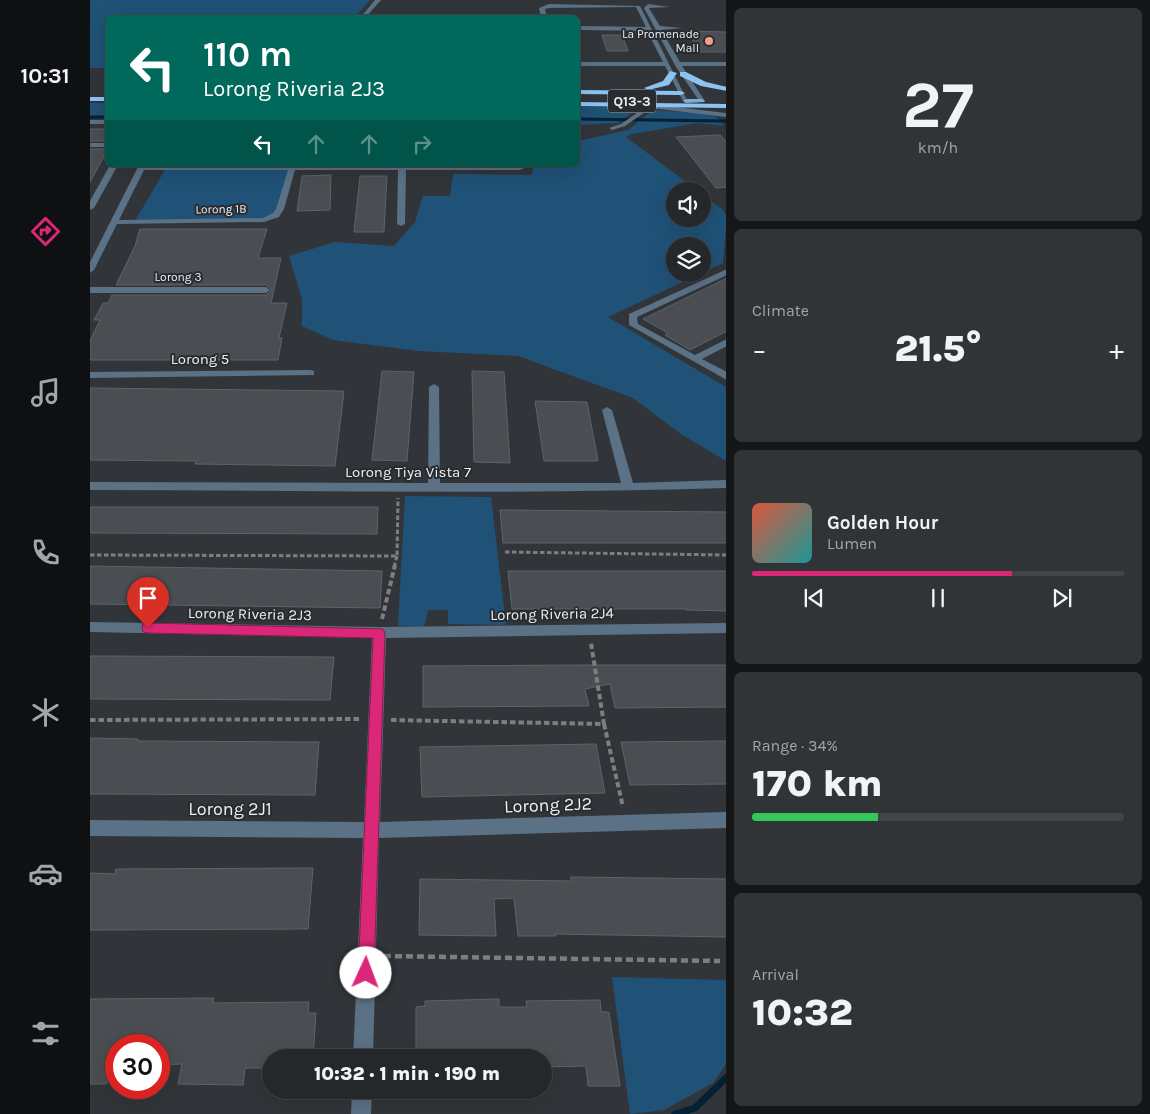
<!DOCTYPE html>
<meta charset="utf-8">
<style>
body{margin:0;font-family:Karla,sans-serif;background:#313437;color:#f1f3f6;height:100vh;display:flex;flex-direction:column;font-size:19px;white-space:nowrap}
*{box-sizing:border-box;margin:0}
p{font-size:16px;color:#a3a6a9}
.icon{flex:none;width:28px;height:28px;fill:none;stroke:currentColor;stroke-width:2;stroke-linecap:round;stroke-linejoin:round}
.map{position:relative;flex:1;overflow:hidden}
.drawer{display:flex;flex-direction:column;gap:8px;padding:8px;background:#141618;width:424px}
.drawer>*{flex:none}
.top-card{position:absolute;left:15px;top:15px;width:475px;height:152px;border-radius:8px;box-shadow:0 5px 20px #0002,0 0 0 1px #424447;background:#00695c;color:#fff;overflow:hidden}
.tools{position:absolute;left:576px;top:182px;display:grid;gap:10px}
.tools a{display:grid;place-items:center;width:45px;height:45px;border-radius:50%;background:#25282b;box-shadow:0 5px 20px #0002,0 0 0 1px #424447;font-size:25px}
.speed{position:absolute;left:15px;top:1034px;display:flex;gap:10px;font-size:25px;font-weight:700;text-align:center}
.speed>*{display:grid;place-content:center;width:65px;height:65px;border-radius:50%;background:#25282b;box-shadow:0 5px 20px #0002,0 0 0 1px #424447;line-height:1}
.speed .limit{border:8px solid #d22;background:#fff;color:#111}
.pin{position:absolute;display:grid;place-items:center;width:42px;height:42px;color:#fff;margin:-51px -21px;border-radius:50% 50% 50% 0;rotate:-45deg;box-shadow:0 0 5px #0007}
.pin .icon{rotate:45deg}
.me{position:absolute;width:55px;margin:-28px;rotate:2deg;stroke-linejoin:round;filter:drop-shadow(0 0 4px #0008)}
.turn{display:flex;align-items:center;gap:18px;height:105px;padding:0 15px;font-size:22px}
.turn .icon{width:65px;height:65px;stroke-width:2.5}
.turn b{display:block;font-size:35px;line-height:42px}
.lanes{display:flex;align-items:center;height:48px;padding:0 15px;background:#0003;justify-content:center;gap:25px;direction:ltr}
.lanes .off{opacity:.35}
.big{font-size:38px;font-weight:800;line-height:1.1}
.drawer .tile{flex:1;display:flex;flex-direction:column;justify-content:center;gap:8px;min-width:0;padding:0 18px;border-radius:8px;background:#313437}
.drawer .dial{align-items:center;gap:0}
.dial b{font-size:65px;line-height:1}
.song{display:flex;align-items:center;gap:15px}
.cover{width:60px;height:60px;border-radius:8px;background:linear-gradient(135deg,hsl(10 70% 55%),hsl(180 70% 35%))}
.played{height:5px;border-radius:2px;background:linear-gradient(90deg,#db2777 70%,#424447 70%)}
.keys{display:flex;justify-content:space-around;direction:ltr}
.heat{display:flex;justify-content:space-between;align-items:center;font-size:28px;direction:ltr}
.charge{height:8px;border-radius:4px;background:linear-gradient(90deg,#34c759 34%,#424447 0)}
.trip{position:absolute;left:172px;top:1049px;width:290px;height:50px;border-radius:25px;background:#25282b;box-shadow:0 5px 20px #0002,0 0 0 1px #424447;font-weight:800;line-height:50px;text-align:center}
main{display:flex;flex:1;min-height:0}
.dock{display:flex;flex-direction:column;width:90px;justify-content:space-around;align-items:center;background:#0f1011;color:#a3a6a9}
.dock .icon{width:35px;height:35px}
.dock .active{color:#db2777}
.dock b{font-size:22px;color:#f1f3f6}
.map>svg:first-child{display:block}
.green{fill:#205177}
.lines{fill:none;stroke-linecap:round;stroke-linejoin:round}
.stream-far1{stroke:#032035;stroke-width:3}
.stream{stroke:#032035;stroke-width:7}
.building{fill:#4a4e52;stroke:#5f6367}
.path-far2{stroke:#7b7f82;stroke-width:3;stroke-dasharray:4.5 2.5;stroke-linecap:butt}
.path-far1{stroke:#7b7f82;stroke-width:4;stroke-dasharray:5.5 3;stroke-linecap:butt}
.path{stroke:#7b7f82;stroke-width:4.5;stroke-dasharray:7 4;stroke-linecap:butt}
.minor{fill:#5b7185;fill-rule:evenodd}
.major{fill:#7eacd4;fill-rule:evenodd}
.highway{fill:#8bc3f3;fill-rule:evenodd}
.route{fill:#db2777;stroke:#8e194d}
.poi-dot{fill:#f49e88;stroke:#282b2f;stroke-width:2}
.labels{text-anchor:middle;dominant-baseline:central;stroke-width:4;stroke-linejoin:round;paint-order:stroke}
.far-poi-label{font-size:12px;fill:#edf0f2;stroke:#282b2f;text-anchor:end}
.far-street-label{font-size:12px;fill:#edf0f2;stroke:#282b2f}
.shield{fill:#282b2f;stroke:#b2b5b8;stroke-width:1}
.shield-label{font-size:14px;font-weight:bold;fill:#edf0f2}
.street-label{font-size:15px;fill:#edf0f2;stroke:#282b2f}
.near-street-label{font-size:18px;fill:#edf0f2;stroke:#282b2f}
</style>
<main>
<nav class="dock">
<b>10:31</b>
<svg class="icon active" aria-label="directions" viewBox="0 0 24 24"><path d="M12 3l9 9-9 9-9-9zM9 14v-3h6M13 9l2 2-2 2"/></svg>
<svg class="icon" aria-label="music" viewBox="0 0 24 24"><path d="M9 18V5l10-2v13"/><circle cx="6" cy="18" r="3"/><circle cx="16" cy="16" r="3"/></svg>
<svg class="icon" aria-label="phone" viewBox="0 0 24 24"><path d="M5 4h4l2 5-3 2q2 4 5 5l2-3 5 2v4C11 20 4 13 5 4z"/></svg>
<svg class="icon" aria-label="climate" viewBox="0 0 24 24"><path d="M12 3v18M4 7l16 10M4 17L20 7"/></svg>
<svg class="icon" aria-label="car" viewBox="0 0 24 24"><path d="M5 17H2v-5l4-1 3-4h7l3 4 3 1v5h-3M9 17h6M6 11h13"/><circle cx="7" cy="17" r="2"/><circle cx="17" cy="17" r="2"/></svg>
<svg class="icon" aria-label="filters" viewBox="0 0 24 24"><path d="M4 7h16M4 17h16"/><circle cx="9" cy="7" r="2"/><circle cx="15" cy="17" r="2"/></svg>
</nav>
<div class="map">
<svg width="637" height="1114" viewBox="0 0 637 1114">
<rect width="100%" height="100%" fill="#313539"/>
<!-- green -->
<g class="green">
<path d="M0,0H280L265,17L18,18L17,68H0Z"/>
<rect x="0" y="103" width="17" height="14"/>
<path d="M488,106L544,108L543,112L528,123L488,125Z"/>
<path d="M563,110L624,114L634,126L608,123L541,134L536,137L608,191H585V219H612L613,195L633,210L637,217L633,263L613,272L612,246H585V274H610L518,317L636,387V461L591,434L543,398L428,356L328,351L243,340L212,326V299L199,256L245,242L304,246L325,222L333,196H360L363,174L442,175L444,165H488V141L538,130Z"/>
<path d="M76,168H202L190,209L174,220L45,221Z"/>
<path d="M315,496L401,497L416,625L358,624V610H338L334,627L308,626Z"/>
<path d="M522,977L636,980V1064L623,1083L574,1110L540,1114Z"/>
</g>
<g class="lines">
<!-- stream-far1 -->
<g class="stream-far1">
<path d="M0,117H18"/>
<path d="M488,119L637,121"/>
</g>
<!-- stream -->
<path class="stream" d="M585,1114L605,1108L637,1077"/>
</g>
<!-- building -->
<g class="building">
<path d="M596,31L637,32V52H610Z"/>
<path d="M512,35H532L538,51H517Z"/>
<rect x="0" y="129" width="18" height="12"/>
<path d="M630,135L637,142V187L626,188L586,137Z"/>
<path d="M0,149H18L0,182Z"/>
<path d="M241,175L240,210L207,211L212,176Z"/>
<path d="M270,176H297L294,232H264Z"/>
<path d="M50,229H177L168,258H191L181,303H197L189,338H192L188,360H0V341L10,320H4L13,303H18L22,295H176L182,290L176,285H26L45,246Z"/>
<path d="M637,278V331L600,350L575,335L578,333L553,319Z"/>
<path d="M292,371L324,372L317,461L282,460Z"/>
<path d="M382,371L414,372L420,463L384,462Z"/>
<path d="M0,388L254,391L245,466L105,464L106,461L0,460Z"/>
<path d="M445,401L497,402L508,461H454Z"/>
<path d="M0,507H288L287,534L0,533Z"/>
<path d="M410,510L637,512V543H413Z"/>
<path d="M0,566L292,571L290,608L0,604Z"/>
<path d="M418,571H637V611L597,610V609H422Z"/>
<path d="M0,656L244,657L240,700L0,699Z"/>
<path d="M493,665H637V707L525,708L520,684L495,689L499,706L333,707V666Z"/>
<path d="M0,738L48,739L47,741L229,742L225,795L0,794Z"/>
<path d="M637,741V784L540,785L531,742Z"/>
<path d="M506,744L515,793L332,797L330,747Z"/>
<path d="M223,868L218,929L0,930V873L25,874L26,869Z"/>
<path d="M481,877L637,879V937L465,934L466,936H428L424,898L404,899L406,936L329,935L330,879L481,881Z"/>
<path d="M124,998L123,1003L219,1002L218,1013H226L223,1058H181V1068H155L153,1085L88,1084L92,1064L69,1065V1045H26V1082H17L16,1084H0V999Z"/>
<path d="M409,999V1007H437L436,1001L510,1000L511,1012H519L530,1086H498L496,1066L454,1067V1058H326V1007L335,1006V1001Z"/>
</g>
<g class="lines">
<!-- path-far2 -->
<g class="path-far2">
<path d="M415,552L637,555"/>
<path d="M0,555L307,556L308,498"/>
<path d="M304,567L307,556"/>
</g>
<!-- path-far1 -->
<g class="path-far1">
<path d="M292,619L305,565"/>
<path d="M0,720L272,719"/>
<path d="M301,720L514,724L501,643"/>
<path d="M514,724L533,807"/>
</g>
<!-- path -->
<path class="path" d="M294,956L630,961"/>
<!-- minor -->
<g class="minor">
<path d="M285,0H291L275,18H270Z"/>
<path d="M459,4L550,6L598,102L593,101L575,66H488V62H573L557,31L492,30L489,28L492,26L556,27L546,7L459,8L455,9L457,18H451L449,8Z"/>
<path d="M558,4L580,7L559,8L570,26L592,28L571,30L590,62H637V66H592L615,101L614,102H610L586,67L554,8Z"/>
<path d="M560,104L637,113V117L561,108L535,126L522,130L519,128L531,124Z"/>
<rect x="0" y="120" width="18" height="4"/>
<rect x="0" y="143" width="18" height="4"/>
<path d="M20,165H28L4,208L0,210V201Z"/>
<path d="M49,165L430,166L434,168L430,170H316L315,224L311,226L307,224L308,170H205L194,209L189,217L174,222L27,224L4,270L0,273V262ZM54,170H198L186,209L183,213L173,218L29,220Z"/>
<path d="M637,269V275L547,317L548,324L605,355L637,339V346L612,359L637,372V380L539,325V314Z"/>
<path d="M0,287H176L180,290L176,293H0Z"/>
<path d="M220,370L224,371V375L0,378V372Z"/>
<path d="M344,384L349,387L350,483H531L512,410L517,407L522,410L543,483L637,480V488C424,495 213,490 0,490V482L338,483L339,387Z"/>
<path d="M0,622L289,627L637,623V633L296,638L290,822L637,812V828L289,838L283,1058H263L273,838L0,836V820L274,822L282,638L0,632Z"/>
<path d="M262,1090H282L281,1114H261Z"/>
</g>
<!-- major -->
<path class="major" d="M612,99L615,101L614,102L596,103L593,101L596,99Z"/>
<!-- highway -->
<g class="highway">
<path d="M580,71L587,73L579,85L558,90L554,88L573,81Z"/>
<path d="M590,72H596L616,82L637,87V91L611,86L590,76Z"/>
<path d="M488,90L591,91L595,93L591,95L488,94Z"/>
<rect x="0" y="97" width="18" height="4"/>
<path d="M488,102L637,104V108L488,106Z"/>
</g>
</g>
<!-- route -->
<path class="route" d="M58,623L293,629L295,633L284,973L282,979L276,981L270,979L268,973L283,638L58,633L53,632L52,628L53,624Z"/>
<!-- markers -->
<circle class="poi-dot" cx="619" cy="41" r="5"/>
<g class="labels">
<!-- far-poi labels -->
<g class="far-poi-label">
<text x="609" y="34">La Promenade<tspan x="609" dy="14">Mall</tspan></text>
</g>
<!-- far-street labels -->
<g class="far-street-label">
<text transform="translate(131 209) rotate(-1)">Lorong 1B</text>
<text x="88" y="277">Lorong 3</text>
</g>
<!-- shield labels -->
<rect class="shield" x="518" y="89.5" width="48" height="23" rx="4"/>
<g class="shield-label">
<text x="542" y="101">Q13-3</text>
</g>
<!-- street labels -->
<g class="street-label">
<text x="110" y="359">Lorong 5</text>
<text x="318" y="472">Lorong Tiya Vista 7</text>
<text transform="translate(160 614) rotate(1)">Lorong Riveria 2J3</text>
<text transform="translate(462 614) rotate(-1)">Lorong Riveria 2J4</text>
</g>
<!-- near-street labels -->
<g class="near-street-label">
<text transform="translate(458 805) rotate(-2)">Lorong 2J2</text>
<text x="140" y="809">Lorong 2J1</text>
</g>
</g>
</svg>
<div class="tools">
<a><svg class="icon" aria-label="sound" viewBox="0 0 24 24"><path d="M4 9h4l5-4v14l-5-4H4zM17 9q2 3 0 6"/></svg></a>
<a><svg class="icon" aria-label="layers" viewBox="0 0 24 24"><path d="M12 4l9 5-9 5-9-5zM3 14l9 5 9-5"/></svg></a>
</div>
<div class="speed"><div class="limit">30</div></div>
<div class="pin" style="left:58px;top:628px;background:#d93025"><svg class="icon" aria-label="arrive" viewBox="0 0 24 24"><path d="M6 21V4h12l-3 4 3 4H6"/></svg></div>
<svg class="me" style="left:276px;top:973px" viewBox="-20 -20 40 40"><circle r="19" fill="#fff"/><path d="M0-13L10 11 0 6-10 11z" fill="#db2777"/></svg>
<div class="trip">10:32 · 1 min · 190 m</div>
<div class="top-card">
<div class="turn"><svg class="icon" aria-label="left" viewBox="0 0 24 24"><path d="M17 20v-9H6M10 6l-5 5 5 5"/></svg><div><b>110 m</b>Lorong Riveria 2J3</div></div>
<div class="lanes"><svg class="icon" aria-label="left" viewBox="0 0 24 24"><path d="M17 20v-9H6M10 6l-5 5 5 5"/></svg><svg class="icon off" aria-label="ahead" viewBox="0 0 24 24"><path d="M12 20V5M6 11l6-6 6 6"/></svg><svg class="icon off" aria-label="ahead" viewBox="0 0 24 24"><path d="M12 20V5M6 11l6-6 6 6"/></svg><svg class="icon off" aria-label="right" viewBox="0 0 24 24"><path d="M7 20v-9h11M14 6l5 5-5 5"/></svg></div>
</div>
</div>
<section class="drawer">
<div class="tile dial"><b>27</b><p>km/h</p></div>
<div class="tile"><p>Climate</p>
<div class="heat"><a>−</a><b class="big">21.5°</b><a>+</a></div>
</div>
<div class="tile">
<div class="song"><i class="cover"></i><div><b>Golden Hour</b><p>Lumen</p></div></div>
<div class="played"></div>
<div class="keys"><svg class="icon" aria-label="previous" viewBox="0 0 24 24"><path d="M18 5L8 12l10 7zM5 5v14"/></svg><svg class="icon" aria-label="pause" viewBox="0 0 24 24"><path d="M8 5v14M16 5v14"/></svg><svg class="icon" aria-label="next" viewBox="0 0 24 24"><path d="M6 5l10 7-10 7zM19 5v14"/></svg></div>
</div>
<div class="tile"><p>Range · 34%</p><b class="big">170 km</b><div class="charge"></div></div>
<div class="tile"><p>Arrival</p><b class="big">10:32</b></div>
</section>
</main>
